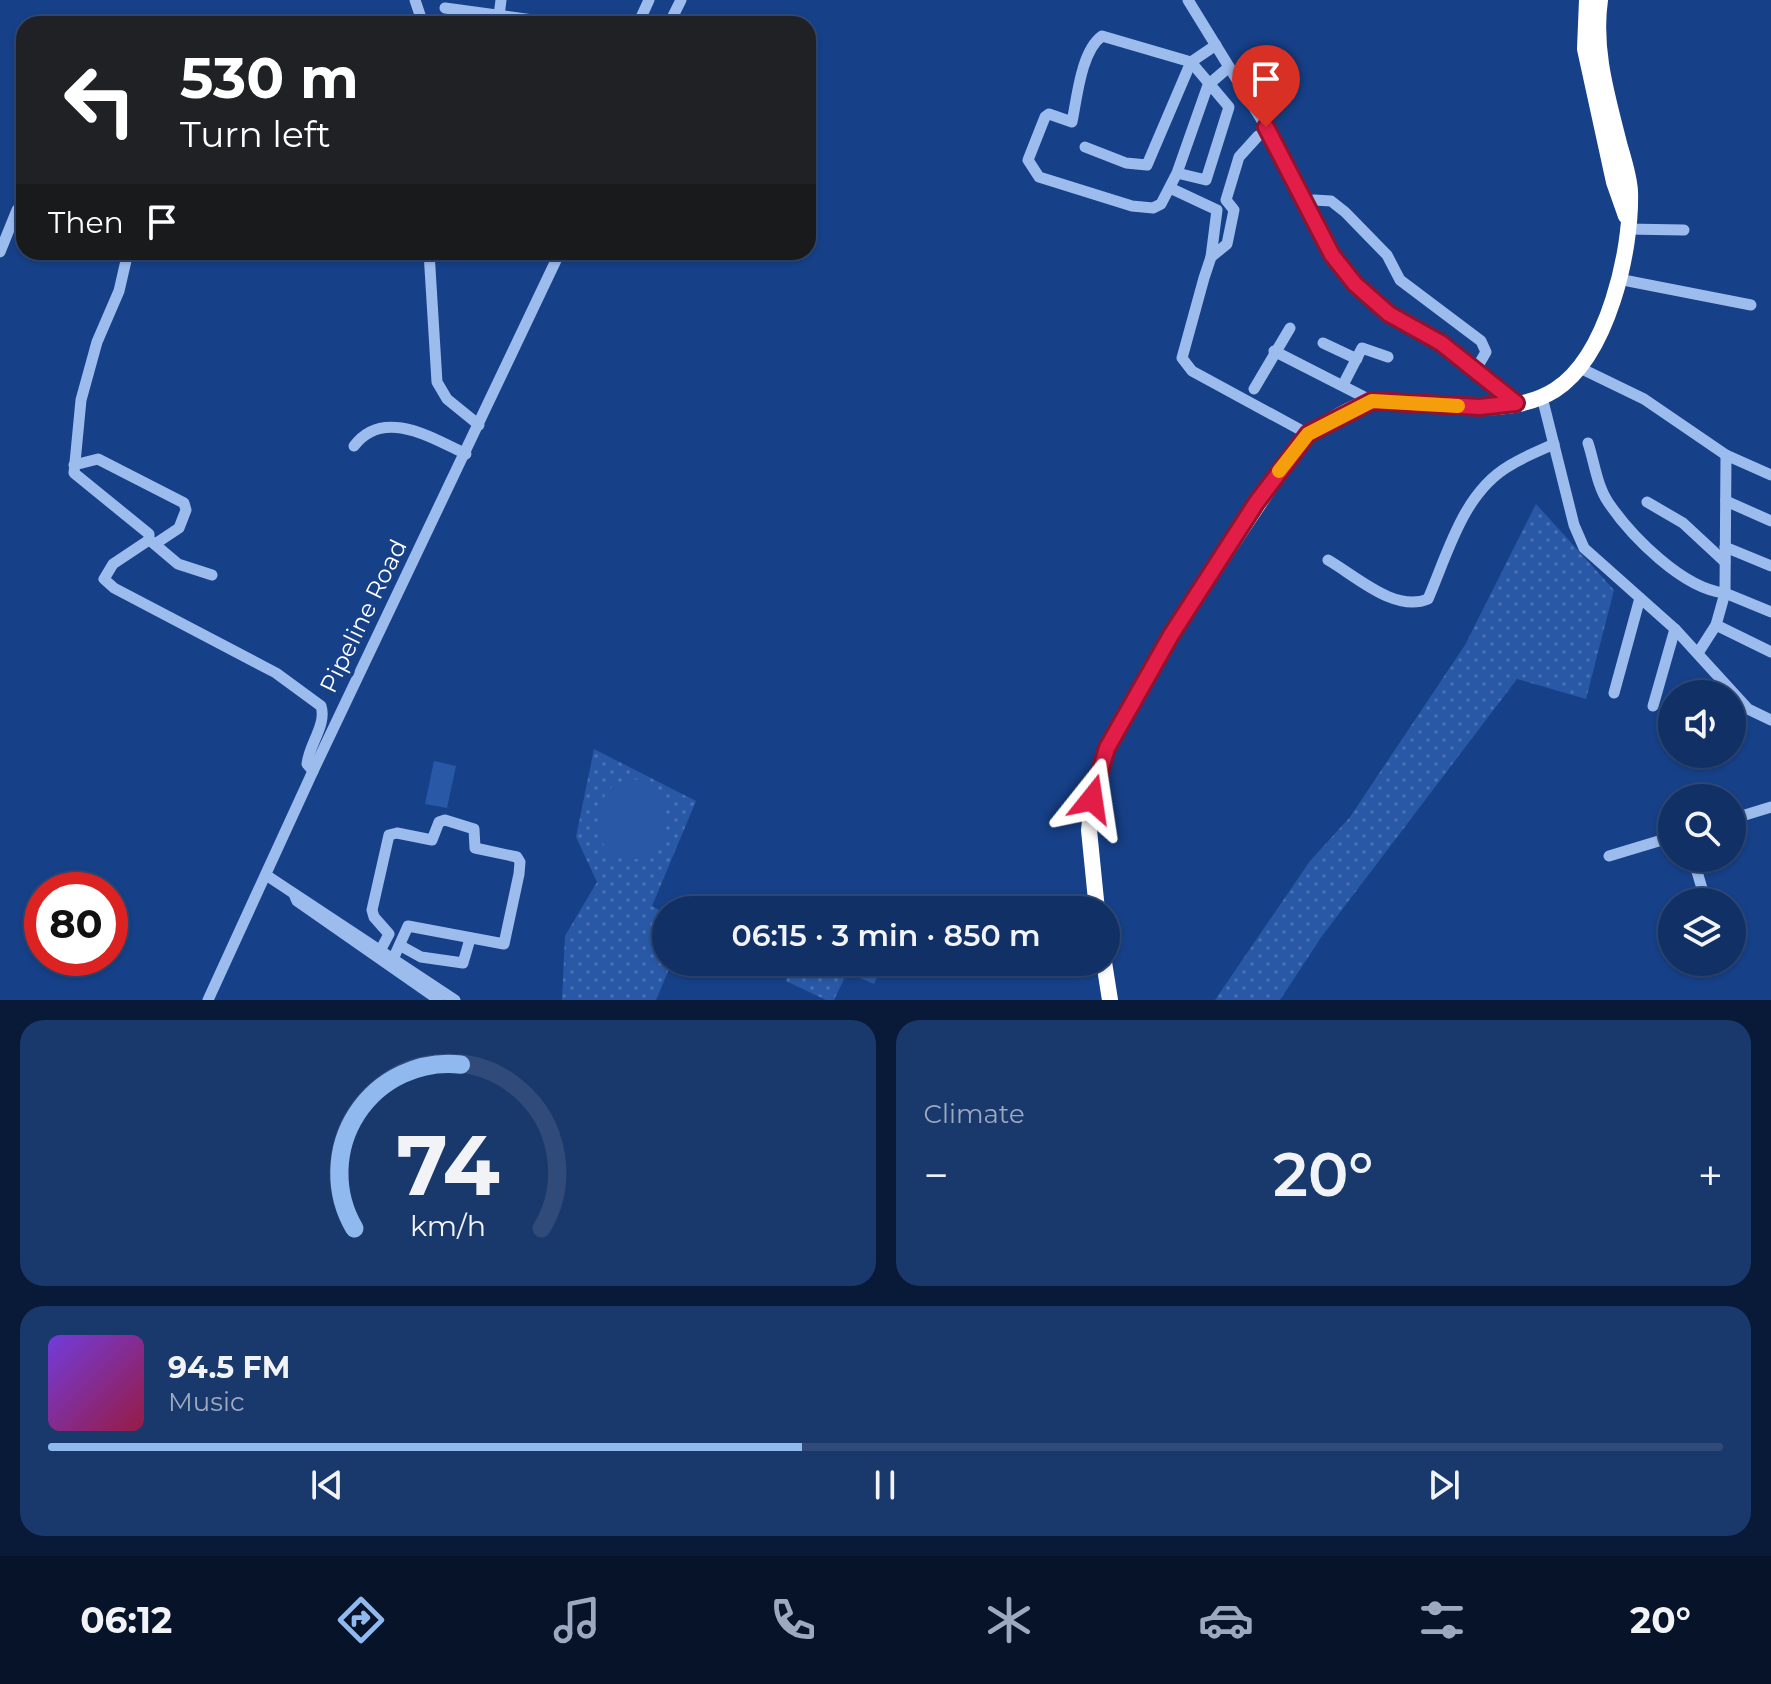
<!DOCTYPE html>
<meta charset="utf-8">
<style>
body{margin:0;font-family:Montserrat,sans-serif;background:#19386c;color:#f1f3f6;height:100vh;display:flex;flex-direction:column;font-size:30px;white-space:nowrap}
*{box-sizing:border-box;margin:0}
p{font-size:26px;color:#9ca9bf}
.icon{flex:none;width:44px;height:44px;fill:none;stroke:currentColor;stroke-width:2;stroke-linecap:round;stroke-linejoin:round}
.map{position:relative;height:1000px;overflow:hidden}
.details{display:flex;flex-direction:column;gap:20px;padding:20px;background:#091a38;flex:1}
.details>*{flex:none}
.banner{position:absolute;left:16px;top:16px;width:800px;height:244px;border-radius:24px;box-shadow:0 2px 6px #0004,0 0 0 2px #304b7a;background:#202124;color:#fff;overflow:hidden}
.controls{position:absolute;left:1658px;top:680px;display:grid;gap:16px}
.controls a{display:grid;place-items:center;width:88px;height:88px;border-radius:50%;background:#103066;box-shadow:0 2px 6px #0004,0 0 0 2px #304b7a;font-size:40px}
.speed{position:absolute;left:24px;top:872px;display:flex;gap:16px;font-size:40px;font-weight:700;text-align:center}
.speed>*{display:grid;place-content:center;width:104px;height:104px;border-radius:50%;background:#103066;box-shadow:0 2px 6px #0004,0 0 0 2px #304b7a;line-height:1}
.speed .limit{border:12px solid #d22;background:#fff;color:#111}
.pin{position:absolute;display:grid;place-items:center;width:68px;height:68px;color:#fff;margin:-82px -34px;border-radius:50% 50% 50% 0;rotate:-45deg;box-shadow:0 0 8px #0007}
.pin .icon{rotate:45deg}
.me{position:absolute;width:88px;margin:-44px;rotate:15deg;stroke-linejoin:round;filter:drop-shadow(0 0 6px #0008)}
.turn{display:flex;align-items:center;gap:28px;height:168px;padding:0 32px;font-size:36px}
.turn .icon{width:104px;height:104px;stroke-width:2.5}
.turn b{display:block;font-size:56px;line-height:68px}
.then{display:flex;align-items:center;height:76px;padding:0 32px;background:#0003;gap:16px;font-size:30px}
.big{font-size:60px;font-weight:600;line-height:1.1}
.details .tile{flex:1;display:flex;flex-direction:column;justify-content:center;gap:12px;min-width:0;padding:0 28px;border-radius:24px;background:#19386c}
.details .dial{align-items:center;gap:0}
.dial svg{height:208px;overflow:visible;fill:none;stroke:#304b7a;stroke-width:7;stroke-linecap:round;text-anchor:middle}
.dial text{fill:#f1f3f6;stroke:none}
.song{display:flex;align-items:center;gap:24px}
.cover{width:96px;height:96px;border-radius:12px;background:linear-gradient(135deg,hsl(260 70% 55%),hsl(340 70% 35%))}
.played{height:8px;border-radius:4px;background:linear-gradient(90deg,#90b9f0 45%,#304b7a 45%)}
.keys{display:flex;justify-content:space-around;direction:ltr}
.heat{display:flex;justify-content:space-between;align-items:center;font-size:44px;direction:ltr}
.details .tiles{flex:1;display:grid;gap:20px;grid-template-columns:1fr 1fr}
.tile:last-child{grid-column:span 2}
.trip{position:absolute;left:652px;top:896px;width:468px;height:80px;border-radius:40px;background:#103066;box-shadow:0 2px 6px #0004,0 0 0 2px #304b7a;font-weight:600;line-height:80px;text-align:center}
.tab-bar{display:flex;height:128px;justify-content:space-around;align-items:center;background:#061329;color:#9ca9bf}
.tab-bar .icon{width:56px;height:56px}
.tab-bar .current{color:#90b9f0}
.tab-bar b{font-size:36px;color:#f1f3f6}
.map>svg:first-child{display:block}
.grass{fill:url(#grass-dots)}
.garden{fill:#2959a6}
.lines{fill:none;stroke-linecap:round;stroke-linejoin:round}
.minor{stroke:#9dbcee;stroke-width:11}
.highway{stroke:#fff;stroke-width:16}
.route-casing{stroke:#92132f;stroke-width:20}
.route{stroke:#e11d48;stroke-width:14}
.slow{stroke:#f59e0b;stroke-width:14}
.labels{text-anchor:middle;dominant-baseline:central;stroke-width:8;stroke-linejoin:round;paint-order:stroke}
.street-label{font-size:24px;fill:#fff;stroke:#164088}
</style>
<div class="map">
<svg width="1771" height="1000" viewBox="0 0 1771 1000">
<defs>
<pattern id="grass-dots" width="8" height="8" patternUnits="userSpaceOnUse" patternTransform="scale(2)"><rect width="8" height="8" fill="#2959a6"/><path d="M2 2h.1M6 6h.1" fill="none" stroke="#4972b3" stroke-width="1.8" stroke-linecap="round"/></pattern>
</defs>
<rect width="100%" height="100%" fill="#164088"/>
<!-- grass -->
<g class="grass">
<path d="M1536,504L1614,590L1586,699L1517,679L1322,936L1280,1000H1215L1310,861L1350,817L1465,645Z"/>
<path d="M594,749L696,801L652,906L666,914V962H672L656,1000H562L565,936L597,882L576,837Z"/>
<path d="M795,962H852L834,1000H826L786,981Z"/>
</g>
<!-- garden -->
<g class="garden">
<path d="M434,761L456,766L447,808L425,804Z"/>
<path d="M638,779C670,789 675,836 648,855C600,878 581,811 615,784Z"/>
<path d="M859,962H884L874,984L853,975Z"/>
</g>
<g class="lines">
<!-- minor -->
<g class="minor">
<path d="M415,0L423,24"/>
<path d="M1188,0L1266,127L1332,255L1355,284L1389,314L1441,343L1516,403"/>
<path d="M445,8L562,24"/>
<path d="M498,24L501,0"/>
<path d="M638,24L649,0"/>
<path d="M669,24L681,0"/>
<path d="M1258,136L1239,157L1226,200L1234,210L1227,244L1211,257L1204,278L1182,358L1192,371L1308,434"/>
<path d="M1085,147L1126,163L1147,165L1191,62L1216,45"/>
<path d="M1177,173L1206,180L1229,107L1191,62L1102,36C1081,51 1077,98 1072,122L1049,114L1045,117L1028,160L1039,177L1132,206L1153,208L1161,204L1177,173L1208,85L1229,67"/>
<path d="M1170,188L1217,210L1211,257"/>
<path d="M1306,206L1314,200L1331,201L1345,212L1387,255L1400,280L1481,341L1486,352L1475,371"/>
<path d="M1626,229L1684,230"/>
<path d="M0,252L17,210H24"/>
<path d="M128,252L119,291L97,342L81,400L74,473L149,534V540L113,564L104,579L114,588L276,673L321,706C327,725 309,744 307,764L313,771"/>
<path d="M429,252L437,382L447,399L479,425"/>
<path d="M1618,279L1751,305"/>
<path d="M1323,343L1357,359"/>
<path d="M1274,351L1372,401"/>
<path d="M1578,367L1644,399L1726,455"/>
<path d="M1343,385L1362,348L1388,357"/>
<path d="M1254,389L1290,328"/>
<path d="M1542,397L1574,525L1584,548L1675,629L1748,709L1771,720"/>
<path d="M1588,443C1594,461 1597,486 1608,502C1631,536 1683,589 1725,593L1716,625L1698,653"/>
<path d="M354,446C383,407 432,438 466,454"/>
<path d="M74,465L98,459L184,503L186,510L179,528L155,544"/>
<path d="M1771,475L1726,455L1725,593L1771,612"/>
<path d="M1726,501L1771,521"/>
<path d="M1647,502L1683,523L1725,562"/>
<path d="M152,542L178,564L212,575"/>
<path d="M1725,547L1771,566"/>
<path d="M1328,560C1356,576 1395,613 1428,599C1448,553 1463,493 1509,466C1523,457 1539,451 1554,444"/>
<path d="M1716,625L1771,652"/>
<path d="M1614,693L1640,598"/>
<path d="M1653,706L1675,629"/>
<path d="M1732,819L1771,807"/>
<path d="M1609,856L1672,837"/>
<path d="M1693,858L1706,902"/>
<path d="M266,875L455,1000"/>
<path d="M294,894L297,901L439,1000"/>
<path d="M401,946L421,957L463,963L470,939"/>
<path d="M381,949L389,934L374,917L372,910L389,835L397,833L432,840L439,822L445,820L474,829L475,848L517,857L520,862L519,874L504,944L408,926L394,957"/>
<path d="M208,1000L313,771L560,252"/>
</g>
<!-- highway -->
<g class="highway">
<path d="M1587,0L1585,49L1614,182L1626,216"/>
<path d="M1097,910L1089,830L1094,788L1107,748L1171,635L1297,446C1312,431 1354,403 1375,402C1433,398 1502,423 1555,390C1608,356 1632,250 1630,191C1629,175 1623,158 1619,143C1607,95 1593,50 1600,0"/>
<path d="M1104,962L1110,1000"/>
</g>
</g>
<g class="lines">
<!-- route casing -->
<g class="route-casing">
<path id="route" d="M1092,799L1107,748L1171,635L1256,503L1308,434L1372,401L1480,407L1516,403L1441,343L1389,314L1355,284L1332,255L1266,127"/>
</g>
<!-- route -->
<use href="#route" class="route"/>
<!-- slow -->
<path class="slow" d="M1279,471L1308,434L1372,401L1458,406"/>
</g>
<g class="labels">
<!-- street labels -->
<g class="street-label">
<text transform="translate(363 616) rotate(-64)">Pipeline Road</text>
</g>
</g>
</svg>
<div class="controls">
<a><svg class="icon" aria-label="sound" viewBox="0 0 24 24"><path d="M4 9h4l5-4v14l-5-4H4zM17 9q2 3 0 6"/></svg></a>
<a><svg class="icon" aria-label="search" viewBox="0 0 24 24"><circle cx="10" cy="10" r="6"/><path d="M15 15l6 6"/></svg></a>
<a><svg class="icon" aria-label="layers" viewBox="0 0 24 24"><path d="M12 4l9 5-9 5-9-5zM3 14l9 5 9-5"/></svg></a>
</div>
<div class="speed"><div class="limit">80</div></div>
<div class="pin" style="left:1266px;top:127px;background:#d93025"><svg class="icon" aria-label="arrive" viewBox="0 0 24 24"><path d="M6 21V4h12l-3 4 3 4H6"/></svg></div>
<svg class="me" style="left:1092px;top:799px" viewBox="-20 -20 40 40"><path d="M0-17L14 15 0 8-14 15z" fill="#e11d48" stroke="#fff" stroke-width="4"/></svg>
<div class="trip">06:15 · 3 min · 850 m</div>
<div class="banner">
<div class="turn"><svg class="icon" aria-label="left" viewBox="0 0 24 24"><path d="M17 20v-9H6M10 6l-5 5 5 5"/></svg><div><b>530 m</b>Turn left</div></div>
<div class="then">Then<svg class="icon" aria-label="arrive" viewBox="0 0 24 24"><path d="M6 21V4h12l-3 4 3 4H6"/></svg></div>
</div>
</div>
<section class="details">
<div class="tiles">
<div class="tile dial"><svg viewBox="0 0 100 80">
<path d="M14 69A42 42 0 1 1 86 69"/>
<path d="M14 69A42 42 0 0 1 55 6" stroke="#90b9f0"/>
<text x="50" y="56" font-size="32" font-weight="700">74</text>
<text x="50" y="72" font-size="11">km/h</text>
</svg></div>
<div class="tile"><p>Climate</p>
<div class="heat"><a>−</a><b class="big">20°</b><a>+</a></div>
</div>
<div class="tile">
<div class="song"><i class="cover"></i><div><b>94.5 FM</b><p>Music</p></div></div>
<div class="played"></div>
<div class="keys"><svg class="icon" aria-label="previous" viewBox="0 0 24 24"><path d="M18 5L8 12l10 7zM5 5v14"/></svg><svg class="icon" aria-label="pause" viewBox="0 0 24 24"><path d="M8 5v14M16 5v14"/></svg><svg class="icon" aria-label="next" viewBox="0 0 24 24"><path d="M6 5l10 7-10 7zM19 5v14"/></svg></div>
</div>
</div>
</section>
<nav class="tab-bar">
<b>06:12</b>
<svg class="icon current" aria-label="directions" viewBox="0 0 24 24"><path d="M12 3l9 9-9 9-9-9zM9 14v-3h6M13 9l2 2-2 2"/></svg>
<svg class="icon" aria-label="music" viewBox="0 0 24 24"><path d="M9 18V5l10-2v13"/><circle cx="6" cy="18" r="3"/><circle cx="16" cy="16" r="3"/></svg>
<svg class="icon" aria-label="phone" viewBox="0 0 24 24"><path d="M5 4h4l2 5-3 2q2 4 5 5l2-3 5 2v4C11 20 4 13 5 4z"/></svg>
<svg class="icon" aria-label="climate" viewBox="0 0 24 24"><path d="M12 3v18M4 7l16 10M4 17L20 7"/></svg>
<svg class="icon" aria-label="car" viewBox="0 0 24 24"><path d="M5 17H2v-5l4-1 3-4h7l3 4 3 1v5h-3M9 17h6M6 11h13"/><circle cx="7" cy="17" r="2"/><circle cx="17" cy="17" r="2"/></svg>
<svg class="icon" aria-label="filters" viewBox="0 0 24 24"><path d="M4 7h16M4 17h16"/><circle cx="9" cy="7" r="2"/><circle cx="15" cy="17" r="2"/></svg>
<b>20°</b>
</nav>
